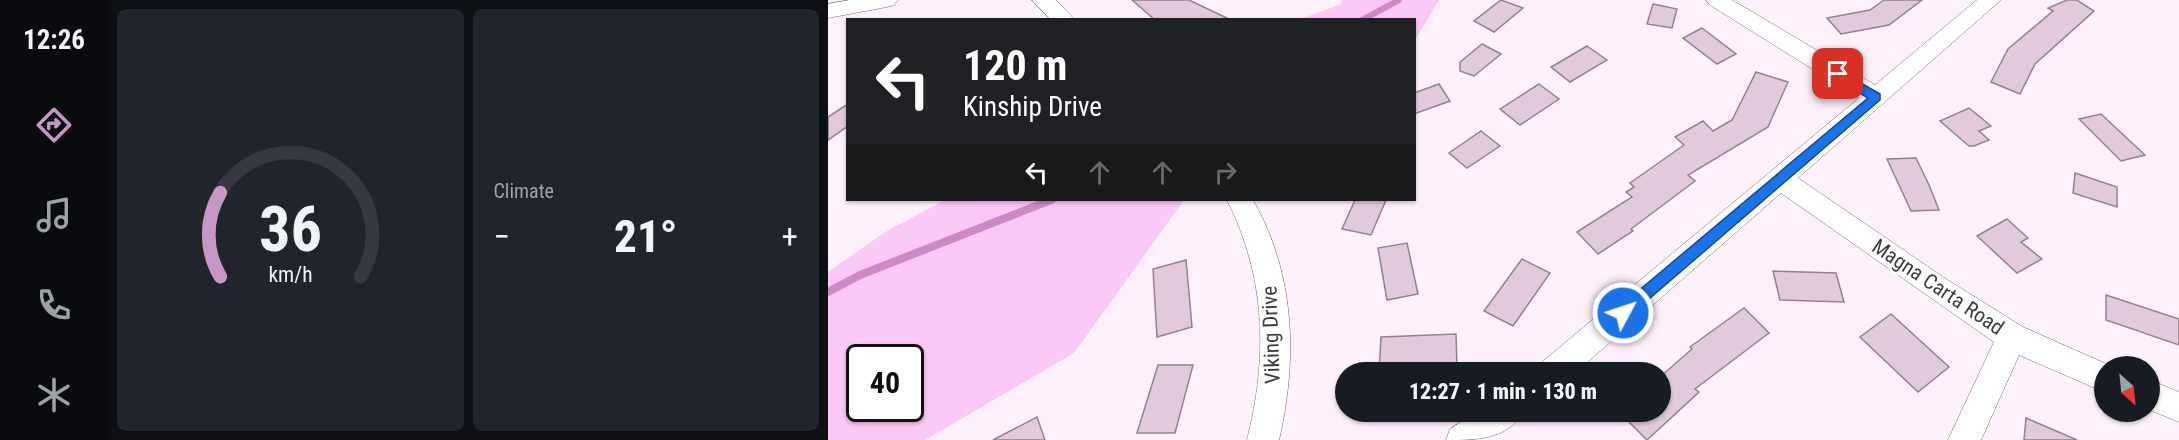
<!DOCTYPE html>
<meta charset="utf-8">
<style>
body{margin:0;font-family:"Roboto Condensed",sans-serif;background:#20242c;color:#f1f3f6;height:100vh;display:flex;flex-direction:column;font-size:22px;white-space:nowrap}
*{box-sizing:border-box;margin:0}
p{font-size:20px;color:#9ea1a6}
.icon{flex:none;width:33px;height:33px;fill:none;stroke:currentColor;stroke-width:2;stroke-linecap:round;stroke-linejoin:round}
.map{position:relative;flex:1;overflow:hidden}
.sheet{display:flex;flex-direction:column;gap:9px;padding:9px;background:#0d0f14;width:720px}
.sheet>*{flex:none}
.top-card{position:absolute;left:18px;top:18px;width:570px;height:183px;border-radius:0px;box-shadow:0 2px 4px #0004;background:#202124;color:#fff;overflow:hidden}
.needle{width:39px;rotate:153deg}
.fabs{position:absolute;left:1266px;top:356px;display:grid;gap:12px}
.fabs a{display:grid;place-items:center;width:66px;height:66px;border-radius:50%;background:#171b24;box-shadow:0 2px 4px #0004;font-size:30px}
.speed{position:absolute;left:18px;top:344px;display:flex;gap:12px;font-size:30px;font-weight:700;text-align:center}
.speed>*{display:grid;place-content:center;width:78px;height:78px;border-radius:50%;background:#171b24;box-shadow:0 2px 4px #0004;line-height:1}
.speed .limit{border:3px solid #111;border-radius:9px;background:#fff;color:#111}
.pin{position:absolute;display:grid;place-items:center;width:51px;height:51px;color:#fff;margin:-26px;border-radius:12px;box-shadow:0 3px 9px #0006}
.me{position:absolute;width:66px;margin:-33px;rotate:50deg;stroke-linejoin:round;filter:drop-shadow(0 0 4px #0008)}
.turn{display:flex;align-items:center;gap:21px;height:126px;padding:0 18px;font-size:27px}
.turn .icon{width:78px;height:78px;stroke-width:2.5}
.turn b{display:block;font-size:42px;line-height:51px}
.lanes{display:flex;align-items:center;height:57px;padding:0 18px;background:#0003;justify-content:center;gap:30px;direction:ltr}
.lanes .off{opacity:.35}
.big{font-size:45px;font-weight:800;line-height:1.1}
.sheet .tile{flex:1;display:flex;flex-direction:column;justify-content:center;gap:9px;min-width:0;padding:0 21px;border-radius:9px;background:#20242c}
.sheet .dial{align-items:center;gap:0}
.dial svg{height:156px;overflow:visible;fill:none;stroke:#363941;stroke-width:7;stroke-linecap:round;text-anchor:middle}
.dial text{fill:#f1f3f6;stroke:none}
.heat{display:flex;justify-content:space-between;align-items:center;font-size:33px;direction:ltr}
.sheet .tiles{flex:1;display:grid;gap:9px;grid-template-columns:repeat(2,1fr)}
.trip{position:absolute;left:507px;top:362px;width:336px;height:60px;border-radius:30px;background:#171b24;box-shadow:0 2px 4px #0004;font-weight:800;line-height:60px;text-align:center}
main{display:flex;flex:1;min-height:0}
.tabs{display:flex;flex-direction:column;width:108px;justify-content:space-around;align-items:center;background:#090b0e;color:#9ea1a6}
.tabs .icon{width:42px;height:42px}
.tabs .current{color:#c697c5}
.tabs b{font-size:27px;color:#f1f3f6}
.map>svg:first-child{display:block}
.green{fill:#fcc8f5;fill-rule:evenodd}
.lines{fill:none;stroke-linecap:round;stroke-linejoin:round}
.stream-far1{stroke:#ce89c5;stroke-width:6}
.stream{stroke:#ce89c5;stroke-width:8}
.building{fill:#e1cadd;stroke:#958091;stroke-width:1.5}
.minor-casing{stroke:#7c6879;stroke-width:1}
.minor{fill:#fff;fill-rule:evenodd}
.route{fill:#1a73e8;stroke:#114b97;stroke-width:1.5}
.labels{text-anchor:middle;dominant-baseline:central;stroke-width:6;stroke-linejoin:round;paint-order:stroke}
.street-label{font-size:21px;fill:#423941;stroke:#fff}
</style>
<main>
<nav class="tabs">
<b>12:26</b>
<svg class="icon current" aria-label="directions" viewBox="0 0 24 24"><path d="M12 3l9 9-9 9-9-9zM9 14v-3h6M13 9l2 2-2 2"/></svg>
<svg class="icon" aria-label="music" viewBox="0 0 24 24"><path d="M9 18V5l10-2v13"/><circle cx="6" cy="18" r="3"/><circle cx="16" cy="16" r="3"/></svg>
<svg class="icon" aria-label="phone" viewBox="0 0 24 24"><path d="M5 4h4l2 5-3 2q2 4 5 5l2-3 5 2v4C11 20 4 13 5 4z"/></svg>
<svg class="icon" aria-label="climate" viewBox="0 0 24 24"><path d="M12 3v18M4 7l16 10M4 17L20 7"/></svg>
</nav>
<section class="sheet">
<div class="tiles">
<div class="tile dial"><svg viewBox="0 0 100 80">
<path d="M14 69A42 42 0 1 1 86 69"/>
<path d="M14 69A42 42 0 0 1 14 26" stroke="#c697c5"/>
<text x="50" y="56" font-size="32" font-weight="700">36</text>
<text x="50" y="72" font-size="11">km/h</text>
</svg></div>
<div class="tile"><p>Climate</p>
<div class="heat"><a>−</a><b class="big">21°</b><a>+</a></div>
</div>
</div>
</section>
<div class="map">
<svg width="1351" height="440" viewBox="0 0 1351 440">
<rect width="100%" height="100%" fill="#fff1fc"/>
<!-- green -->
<g class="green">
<path d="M514,0H611L587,40L586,20L473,19L513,4Z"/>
<path d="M117,200H356L246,353L97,440H0V272L57,232ZM32,357H82V408H32Z"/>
</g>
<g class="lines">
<!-- stream-far1 -->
<path class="stream-far1" d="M534,20L571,0"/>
<!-- stream -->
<path class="stream" d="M0,292L32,275L223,200"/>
</g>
<!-- building -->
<g class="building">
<path d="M304,0H361L403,20H327Z"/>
<path d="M673,0L695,8L666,32L646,21Z"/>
<path d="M1056,0H1094L1061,25L1013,34L999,18L1042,10Z"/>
<path d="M1239,0H1249L1266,11L1207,64L1192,94L1163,82L1180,49L1225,11L1220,8Z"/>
<path d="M825,4L849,9L844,28L819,24Z"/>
<path d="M874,28L908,54L889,64L855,38Z"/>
<path d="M654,44L673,54L646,76L632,71V62Z"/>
<path d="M759,46L779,60L742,82L723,67Z"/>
<path d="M928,72L960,82L940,127L860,175L867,181L803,229L805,231L770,254L749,232L804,197L798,192L806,187L802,183L856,145L847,137L875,121L885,131L904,120Z"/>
<path d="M611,84L622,101L586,114V93Z"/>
<path d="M711,84L731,99L692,125L672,109Z"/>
<path d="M20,104V126L0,140V117Z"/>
<path d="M1141,108L1163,126L1151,131L1161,140L1146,146H1141L1112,121Z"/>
<path d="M1273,114L1317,155L1293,161L1251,119Z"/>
<path d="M653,131L672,146L639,168L621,153Z"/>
<path d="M1088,158L1101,185L1111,210L1083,211L1059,159Z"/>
<path d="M1247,173L1289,187V207L1245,193Z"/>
<path d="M527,200H558L543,235L514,229Z"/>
<path d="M1179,219L1200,238L1193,242L1214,259L1189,273L1149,236Z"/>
<path d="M579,243L590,294L559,300L550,248Z"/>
<path d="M694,259L722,273L685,326L656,311Z"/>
<path d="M358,260L364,327L329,337L325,269Z"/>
<path d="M945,271L1008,273L1016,302L952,300Z"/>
<path d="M1278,295L1351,319V345L1278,320Z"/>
<path d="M916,308L941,333L867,389L871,392L819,440L790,411H832V377L864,349L862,347Z"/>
<path d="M1063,314L1121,367L1090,392L1032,337Z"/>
<path d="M628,334L629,368L551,372L553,337Z"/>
<path d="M330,365H365L347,433H309Z"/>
<path d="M209,417L217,440H165Z"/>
<path d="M1198,418L1249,440H1196Z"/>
</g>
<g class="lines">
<!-- minor casing -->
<g class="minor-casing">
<g id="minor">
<path d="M22,0H70L66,5L59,7L0,18V4Z"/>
<path d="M204,0H228L247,20H223Z"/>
<path d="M878,0H904L1047,85L1149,0H1173L970,178L1118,279L1195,327L1283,366H1276V392L1191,355L1153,440H1120L1166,342L953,193L748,372H709L714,362L1031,98L882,5Z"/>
<path d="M399,200H425C467,274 470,358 451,440H419C440,357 438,277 399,200Z"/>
<path d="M1322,380L1351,392V422L1322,410Z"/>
<path d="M650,411H695C681,440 647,440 618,440L622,429Z"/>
</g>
</g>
<!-- minor -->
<use href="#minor" class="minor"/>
</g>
<!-- route -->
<path class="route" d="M1010,70L1052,94V100L800,317H790L788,313L790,308L1040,98L1006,77L1004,74Z"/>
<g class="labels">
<!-- street labels -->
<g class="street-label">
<text transform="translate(1110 287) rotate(34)">Magna Carta Road</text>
<text transform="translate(443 335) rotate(-92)">Viking Drive</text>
</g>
</g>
</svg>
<div class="fabs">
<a><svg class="needle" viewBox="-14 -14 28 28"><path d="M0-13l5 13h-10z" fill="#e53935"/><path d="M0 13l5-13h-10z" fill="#9ea1a6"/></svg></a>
</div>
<div class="speed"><div class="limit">40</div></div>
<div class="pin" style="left:1010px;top:74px;background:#d93025"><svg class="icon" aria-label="arrive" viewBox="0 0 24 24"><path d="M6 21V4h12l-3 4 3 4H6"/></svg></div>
<svg class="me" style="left:795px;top:313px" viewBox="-20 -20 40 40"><circle r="17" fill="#1a73e8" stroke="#fff" stroke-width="3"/><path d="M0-11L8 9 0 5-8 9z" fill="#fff"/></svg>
<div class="trip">12:27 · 1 min · 130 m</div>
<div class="top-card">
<div class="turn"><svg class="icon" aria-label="left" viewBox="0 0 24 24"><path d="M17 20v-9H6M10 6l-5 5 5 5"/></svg><div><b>120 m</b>Kinship Drive</div></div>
<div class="lanes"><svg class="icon" aria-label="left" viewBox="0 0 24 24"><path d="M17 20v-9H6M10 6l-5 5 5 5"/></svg><svg class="icon off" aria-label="ahead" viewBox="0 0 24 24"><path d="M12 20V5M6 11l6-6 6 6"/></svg><svg class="icon off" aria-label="ahead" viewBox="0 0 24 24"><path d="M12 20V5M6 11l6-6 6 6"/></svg><svg class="icon off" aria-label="right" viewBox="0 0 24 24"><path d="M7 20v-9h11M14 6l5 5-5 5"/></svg></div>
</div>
</div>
</main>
